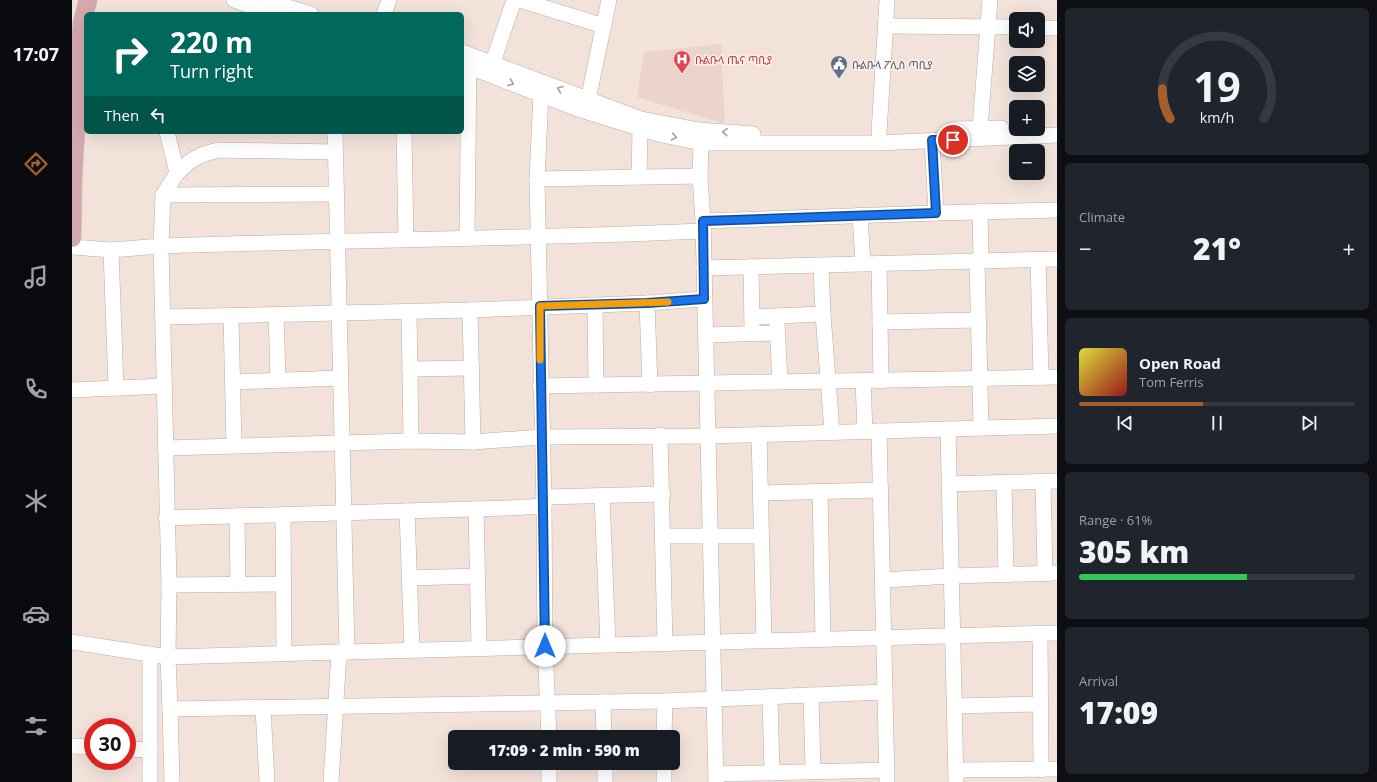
<!DOCTYPE html>
<meta charset="utf-8">
<style>
body{margin:0;font-family:"Open Sans","Noto Sans Ethiopic",sans-serif;background:#20242c;color:#f1f3f6;height:100vh;display:flex;flex-direction:column;font-size:15px;white-space:nowrap}
*{box-sizing:border-box;margin:0}
p{font-size:13px;color:#9ea1a6}
.icon{flex:none;width:22px;height:22px;fill:none;stroke:currentColor;stroke-width:2;stroke-linecap:round;stroke-linejoin:round}
.map{position:relative;flex:1;overflow:hidden}
.drawer{display:flex;flex-direction:column;gap:8px;padding:8px;background:#0d0f14;width:320px}
.drawer>*{flex:none}
.banner{position:absolute;left:12px;top:12px;width:380px;height:122px;border-radius:6px;box-shadow:0 4px 16px #0002;background:#00695c;color:#fff;overflow:hidden}
.fabs{position:absolute;left:937px;top:12px;display:grid;gap:8px}
.fabs a{display:grid;place-items:center;width:36px;height:36px;border-radius:6px;background:#171b24;box-shadow:0 4px 16px #0002;font-size:20px}
.speed{position:absolute;left:12px;top:718px;display:flex;gap:8px;font-size:20px;font-weight:700;text-align:center}
.speed>*{display:grid;place-content:center;width:52px;height:52px;border-radius:50%;background:#171b24;box-shadow:0 4px 16px #0002;line-height:1}
.speed .limit{border:6px solid #d22;background:#fff;color:#111}
.pin{position:absolute;display:grid;place-items:center;width:34px;height:34px;color:#fff;margin:-17px;border:2px solid #fff;border-radius:50%;box-shadow:0 1px 4px #0007}
.me{position:absolute;width:44px;margin:-22px;rotate:0deg;stroke-linejoin:round;filter:drop-shadow(0 0 3px #0008)}
.turn{display:flex;align-items:center;gap:14px;height:84px;padding:0 20px;font-size:18px}
.turn .icon{width:52px;height:52px;stroke-width:2.5}
.turn b{display:block;font-size:28px;line-height:34px}
.then{display:flex;align-items:center;height:38px;padding:0 20px;background:#0003;gap:8px;font-size:15px}
.big{font-size:30px;font-weight:800;line-height:1.1}
.drawer .card{flex:1;display:flex;flex-direction:column;justify-content:center;gap:6px;min-width:0;padding:0 14px;border-radius:6px;background:#20242c}
.drawer .dial{align-items:center;gap:0}
.dial svg{height:104px;overflow:visible;fill:none;stroke:#363941;stroke-width:7;stroke-linecap:round;text-anchor:middle}
.dial text{fill:#f1f3f6;stroke:none}
.song{display:flex;align-items:center;gap:12px}
.cover{width:48px;height:48px;border-radius:6px;background:linear-gradient(135deg,hsl(60 70% 55%),hsl(0 70% 35%))}
.played{height:4px;border-radius:2px;background:linear-gradient(90deg,#a3602f 45%,#363941 45%)}
.keys{display:flex;justify-content:space-around;direction:ltr}
.heat{display:flex;justify-content:space-between;align-items:center;font-size:22px;direction:ltr}
.charge{height:6px;border-radius:3px;background:linear-gradient(90deg,#34c759 61%,#363941 0)}
.trip{position:absolute;left:376px;top:730px;width:232px;height:40px;border-radius:6px;background:#171b24;box-shadow:0 4px 16px #0002;font-weight:800;line-height:40px;text-align:center}
main{display:flex;flex:1;min-height:0}
.tabs{display:flex;flex-direction:column;width:72px;justify-content:space-around;align-items:center;background:#090b0e;color:#9ea1a6}
.tabs .icon{width:28px;height:28px}
.tabs .selected{color:#a3602f}
.tabs b{font-size:18px;color:#f1f3f6}
.map>svg:first-child{display:block}
.built{fill:#ebd4c9}
.lines{fill:none;stroke-linecap:round;stroke-linejoin:round}
.minor-casing{stroke:#bcada6;stroke-width:16}
.major-casing{stroke:#c9c8c7;stroke-width:19}
.minor{stroke:#fff;stroke-width:15}
.major{stroke:#d4a9ae;stroke-width:18}
.oneway{stroke:#a29f9e}
.route-casing{stroke:#114b97;stroke-width:10}
.route{stroke:#1a73e8;stroke-width:7}
.slow{stroke:#f59e0b;stroke-width:7}
.labels{text-anchor:middle;dominant-baseline:central;stroke-width:3;stroke-linejoin:round;paint-order:stroke}
.health-label{font-size:11px;fill:#be3a42;stroke:#fdf0ea;text-anchor:start}
.service-label{font-size:11px;fill:#4e5e75;stroke:#fdf0ea;text-anchor:start}
</style>
<main>
<nav class="tabs">
<b>17:07</b>
<svg class="icon selected" aria-label="directions" viewBox="0 0 24 24"><path d="M12 3l9 9-9 9-9-9zM9 14v-3h6M13 9l2 2-2 2"/></svg>
<svg class="icon" aria-label="music" viewBox="0 0 24 24"><path d="M9 18V5l10-2v13"/><circle cx="6" cy="18" r="3"/><circle cx="16" cy="16" r="3"/></svg>
<svg class="icon" aria-label="phone" viewBox="0 0 24 24"><path d="M5 4h4l2 5-3 2q2 4 5 5l2-3 5 2v4C11 20 4 13 5 4z"/></svg>
<svg class="icon" aria-label="climate" viewBox="0 0 24 24"><path d="M12 3v18M4 7l16 10M4 17L20 7"/></svg>
<svg class="icon" aria-label="car" viewBox="0 0 24 24"><path d="M5 17H2v-5l4-1 3-4h7l3 4 3 1v5h-3M9 17h6M6 11h13"/><circle cx="7" cy="17" r="2"/><circle cx="17" cy="17" r="2"/></svg>
<svg class="icon" aria-label="filters" viewBox="0 0 24 24"><path d="M4 7h16M4 17h16"/><circle cx="9" cy="7" r="2"/><circle cx="15" cy="17" r="2"/></svg>
</nav>
<div class="map">
<svg width="985" height="782" viewBox="0 0 985 782">
<rect width="100%" height="100%" fill="#f2e2da"/>
<!-- built -->
<path class="built" d="M649,44L653,124L565,97L572,52Z"/>
<g class="lines">
<!-- minor casing -->
<g class="minor-casing">
<g id="minor">
<path d="M162,0L200,14"/>
<path d="M192,0L239,14"/>
<path d="M448,0L532,26"/>
<path d="M312,14L317,0"/>
<path d="M813,26L944,27"/>
<path d="M966,28H985"/>
<path d="M390,52L569,119L627,130L681,134"/>
<path d="M390,64L506,109L590,135L629,143H806L985,135"/>
<path d="M420,65L442,0"/>
<path d="M469,94L465,179L472,506L473,646L477,737"/>
<path d="M516,100L537,0"/>
<path d="M908,128L918,0"/>
<path d="M883,129L929,128"/>
<path d="M95,132L105,173"/>
<path d="M332,132L334,239"/>
<path d="M807,133L815,0"/>
<path d="M860,140L864,213"/>
<path d="M629,143L628,176L631,221L644,782"/>
<path d="M567,177L568,128"/>
<path d="M465,179L628,176"/>
<path d="M91,195L263,194"/>
<path d="M908,211L909,260"/>
<path d="M788,215L791,264"/>
<path d="M631,221L864,213L985,210"/>
<path d="M395,238L397,57"/>
<path d="M0,247L39,250L89,246L91,195L105,173L117,162L129,155L146,150L263,152"/>
<path d="M39,250L44,388"/>
<path d="M966,259L969,377"/>
<path d="M905,261L909,428"/>
<path d="M807,263L809,381"/>
<path d="M749,265L751,314L760,432"/>
<path d="M679,267L680,328"/>
<path d="M632,268L985,259"/>
<path d="M575,303L578,385"/>
<path d="M523,305L524,385"/>
<path d="M398,310L401,442"/>
<path d="M337,311L339,441"/>
<path d="M204,314L206,380"/>
<path d="M159,316L162,446"/>
<path d="M91,317L398,310L575,303L632,299"/>
<path d="M680,317L751,314"/>
<path d="M808,322L906,320"/>
<path d="M705,323L708,382"/>
<path d="M633,335L705,333"/>
<path d="M338,369L400,368"/>
<path d="M791,381L793,432"/>
<path d="M161,382L268,378"/>
<path d="M468,386L985,377"/>
<path d="M0,390L92,386"/>
<path d="M876,429L884,782"/>
<path d="M807,431L815,782"/>
<path d="M687,434L692,640"/>
<path d="M588,435L593,643"/>
<path d="M93,448L339,441L401,442L470,437L636,436L985,426"/>
<path d="M971,481L973,574"/>
<path d="M932,482L934,575"/>
<path d="M877,484L985,481"/>
<path d="M748,492L751,639"/>
<path d="M688,493L809,490"/>
<path d="M530,496L536,645"/>
<path d="M472,497L591,494"/>
<path d="M404,509L407,648"/>
<path d="M335,511L340,650"/>
<path d="M211,515L212,653"/>
<path d="M165,516L166,584"/>
<path d="M94,518L434,508L472,506"/>
<path d="M591,536H689"/>
<path d="M337,578L405,576"/>
<path d="M811,580L879,576L985,573"/>
<path d="M97,585L212,584"/>
<path d="M968,633L969,770"/>
<path d="M0,642L96,657L97,585L89,246C270,240 450,239 631,231"/>
<path d="M267,652L96,657L98,709L593,701L813,692"/>
<path d="M275,652L985,633"/>
<path d="M78,654V782"/>
<path d="M739,695L741,771"/>
<path d="M698,697L700,773"/>
<path d="M531,702L532,737"/>
<path d="M882,706L968,704"/>
<path d="M191,708L195,782"/>
<path d="M98,709L100,782"/>
<path d="M592,737L593,701"/>
<path d="M0,746L21,747"/>
<path d="M55,749L78,750"/>
<path d="M477,763V782"/>
<path d="M533,763V782"/>
<path d="M884,770L985,769"/>
<path d="M644,774L815,770"/>
<path d="M259,782L267,652H275L263,132"/>
<path d="M592,782V763"/>
</g>
</g>
<!-- major casing -->
<g class="major-casing">
<path id="major" d="M0,238L1,178L10,23L16,0"/>
</g>
<!-- minor -->
<use href="#minor" class="minor"/>
<!-- major -->
<use href="#major" class="major"/>
</g>
<!-- one-way arrows -->
<defs><path id="oneway-chevron" d="M-2-3.5L2.5 0L-2 3.5" fill="none" stroke-width="1.6" stroke-linecap="round" stroke-linejoin="round"/></defs>
<g class="oneway">
<use href="#oneway-chevron" transform="translate(439 83) rotate(21)"/>
<use href="#oneway-chevron" transform="translate(488 89) rotate(-158)"/>
<use href="#oneway-chevron" transform="translate(653 132) rotate(-176)"/>
<use href="#oneway-chevron" transform="translate(602 137) rotate(12)"/>
</g>
<g class="lines">
<!-- route casing -->
<g class="route-casing">
<path id="route" d="M473,646L468,306L575,303L632,299L631,221L864,213L860,140H881"/>
</g>
<!-- route -->
<use href="#route" class="route"/>
<!-- slow -->
<path class="slow" d="M468,360V306L596,302"/>
</g>
<!-- icons -->
<defs>
<g id="hospital-pin" transform="scale(0.9)"><path d="M0 17L-7.5 6A9.5 9.5 0 1 1 7.5 6Z" fill="#e0444e" stroke="#fdf0ea"/><path d="M-5-5h3v3.5h4V-5h3V5h-3V1.5h-4V5h-3Z" fill="#fff"/></g>
<g id="civic-pin" transform="scale(0.9)"><path d="M0 17L-7.5 6A9.5 9.5 0 1 1 7.5 6Z" fill="#5c6f8a" stroke="#fdf0ea"/><path d="M-.6-6.5H3V-4.5H.6V-3L4-1V1h2V6H-6V1h2V-1L-.6-3ZM-1.2 2.5V6h2.4V2.5Z" fill="#fff"/></g>
</defs>
<g fill-rule="evenodd">
<use href="#hospital-pin" x="610" y="59"/>
<use href="#civic-pin" x="767" y="64"/>
</g>
<g class="labels">
<!-- health labels -->
<g class="health-label">
<text x="623" y="59">ቡልቡላ ጤና ጣቢያ</text>
</g>
<!-- service labels -->
<g class="service-label">
<text x="780" y="64">ቡልቡላ ፖሊስ ጣቢያ</text>
</g>
</g>
</svg>
<div class="fabs">
<a><svg class="icon" aria-label="sound" viewBox="0 0 24 24"><path d="M4 9h4l5-4v14l-5-4H4zM17 9q2 3 0 6"/></svg></a>
<a><svg class="icon" aria-label="layers" viewBox="0 0 24 24"><path d="M12 4l9 5-9 5-9-5zM3 14l9 5 9-5"/></svg></a>
<a>+</a>
<a>−</a>
</div>
<div class="speed"><div class="limit">30</div></div>
<div class="pin" style="left:881px;top:140px;background:#d93025"><svg class="icon" aria-label="arrive" viewBox="0 0 24 24"><path d="M6 21V4h12l-3 4 3 4H6"/></svg></div>
<svg class="me" style="left:473px;top:646px" viewBox="-20 -20 40 40"><circle r="19" fill="#fff"/><path d="M0-13L10 11 0 6-10 11z" fill="#1a73e8"/></svg>
<div class="trip">17:09 · 2 min · 590 m</div>
<div class="banner">
<div class="turn"><svg class="icon" aria-label="right" viewBox="0 0 24 24"><path d="M7 20v-9h11M14 6l5 5-5 5"/></svg><div><b>220 m</b>Turn right</div></div>
<div class="then">Then<svg class="icon" aria-label="left" viewBox="0 0 24 24"><path d="M17 20v-9H6M10 6l-5 5 5 5"/></svg></div>
</div>
</div>
<section class="drawer">
<div class="card dial"><svg viewBox="0 0 100 80">
<path d="M14 69A42 42 0 1 1 86 69"/>
<path d="M14 69A42 42 0 0 1 8 46" stroke="#a3602f"/>
<text x="50" y="56" font-size="32" font-weight="700">19</text>
<text x="50" y="72" font-size="11">km/h</text>
</svg></div>
<div class="card"><p>Climate</p>
<div class="heat"><a>−</a><b class="big">21°</b><a>+</a></div>
</div>
<div class="card">
<div class="song"><i class="cover"></i><div><b>Open Road</b><p>Tom Ferris</p></div></div>
<div class="played"></div>
<div class="keys"><svg class="icon" aria-label="previous" viewBox="0 0 24 24"><path d="M18 5L8 12l10 7zM5 5v14"/></svg><svg class="icon" aria-label="pause" viewBox="0 0 24 24"><path d="M8 5v14M16 5v14"/></svg><svg class="icon" aria-label="next" viewBox="0 0 24 24"><path d="M6 5l10 7-10 7zM19 5v14"/></svg></div>
</div>
<div class="card"><p>Range · 61%</p><b class="big">305 km</b><div class="charge"></div></div>
<div class="card"><p>Arrival</p><b class="big">17:09</b></div>
</section>
</main>
